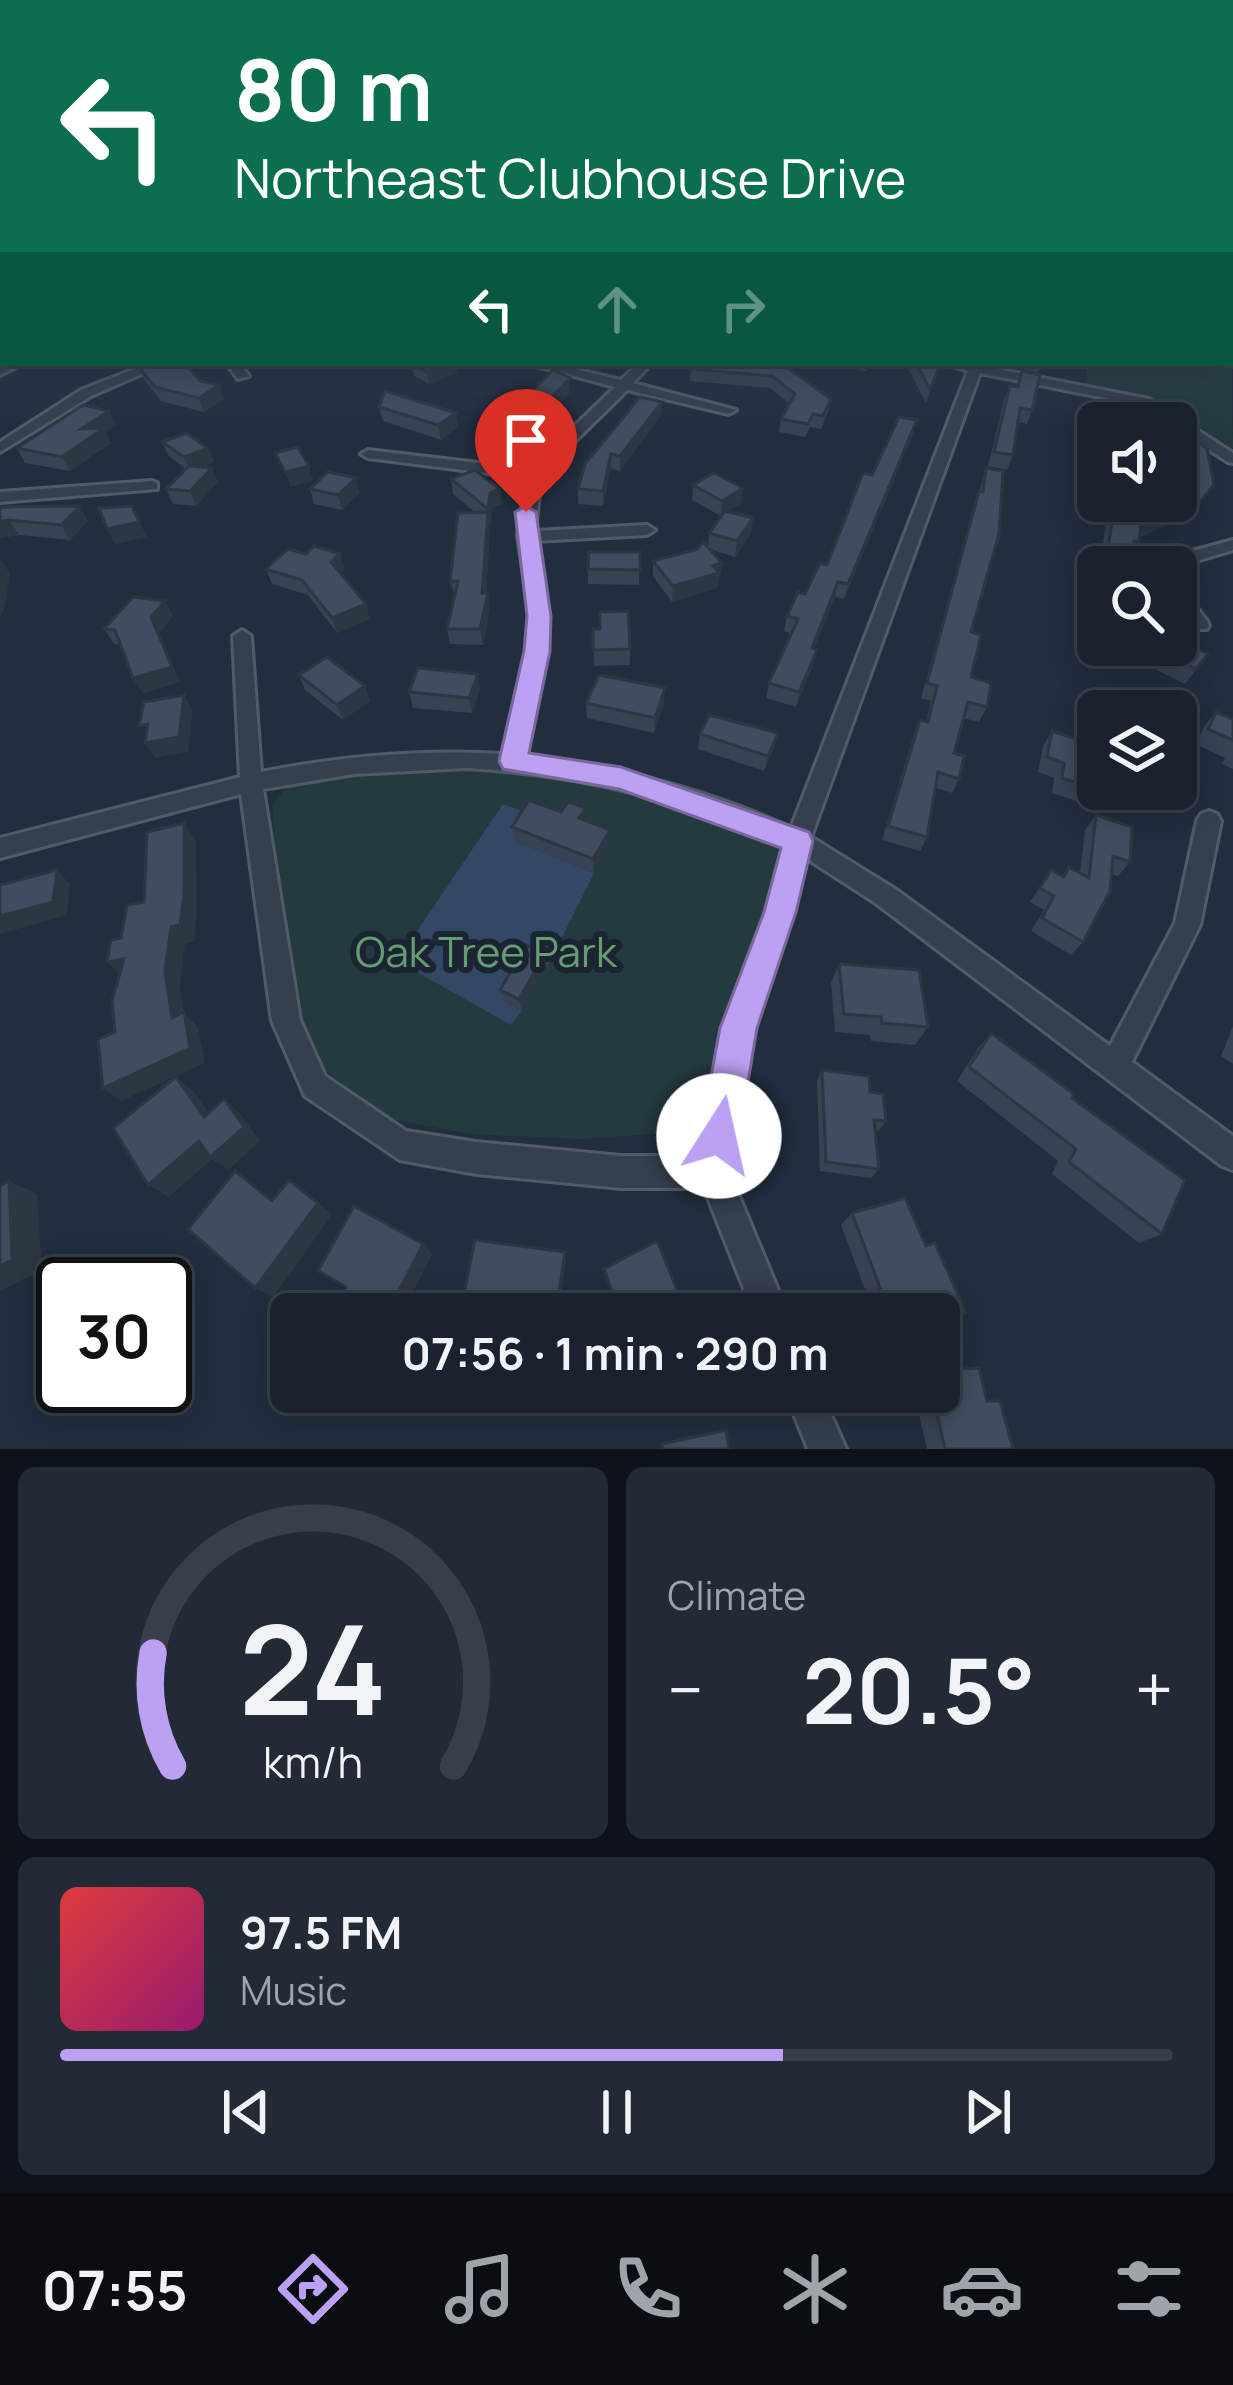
<!DOCTYPE html>
<meta charset="utf-8">
<style>
body{margin:0;font-family:Manrope,sans-serif;background:#222a36;color:#f1f3f6;height:100vh;display:flex;flex-direction:column;font-size:45px;white-space:nowrap}
*{box-sizing:border-box;margin:0}
p{font-size:39px;color:#9fa4aa}
.icon{flex:none;width:66px;height:66px;fill:none;stroke:currentColor;stroke-width:2;stroke-linecap:round;stroke-linejoin:round}
.map{position:relative;height:1449px;overflow:hidden}
.panel{display:flex;flex-direction:column;gap:18px;padding:18px;background:#0e1319;flex:1}
.panel>*{flex:none}
.hud{position:absolute;left:0px;top:0px;width:1233px;height:366px;box-shadow:0 6px 30px #0003,0 0 0 3px #373f4a;background:#0b6e4f;color:#fff;overflow:hidden}
.tools{position:absolute;left:1077px;top:402px;display:grid;gap:24px}
.tools a{display:grid;place-items:center;width:120px;height:120px;border-radius:18px;background:#19222e;box-shadow:0 6px 30px #0003,0 0 0 3px #373f4a;font-size:60px}
.speed{position:absolute;left:36px;top:1257px;display:flex;gap:24px;font-size:60px;font-weight:700;text-align:center}
.speed>*{display:grid;place-content:center;width:156px;height:156px;border-radius:50%;background:#19222e;box-shadow:0 6px 30px #0003,0 0 0 3px #373f4a;line-height:1}
.speed .limit{border:6px solid #111;border-radius:18px;background:#fff;color:#111}
.pin{position:absolute;display:grid;place-items:center;width:102px;height:102px;color:#fff;margin:-123px -51px;border-radius:50% 50% 50% 0;rotate:-45deg;box-shadow:0 0 12px #0007}
.pin .icon{rotate:45deg}
.me{position:absolute;width:132px;margin:-66px;rotate:10deg;stroke-linejoin:round;filter:drop-shadow(0 0 9px #0008)}
.turn{display:flex;align-items:center;gap:42px;height:252px;padding:0 36px;font-size:54px}
.turn .icon{width:156px;height:156px;stroke-width:2.5}
.turn b{display:block;font-size:84px;line-height:102px}
.lanes{display:flex;align-items:center;height:114px;padding:0 36px;background:#0003;justify-content:center;gap:60px;direction:ltr}
.lanes .off{opacity:.35}
.big{font-size:90px;font-weight:700;line-height:1.1}
.panel .card{flex:1;display:flex;flex-direction:column;justify-content:center;gap:18px;min-width:0;padding:0 42px;border-radius:18px;background:#222a36}
.panel .dial{align-items:center;gap:0}
.dial svg{height:312px;overflow:visible;fill:none;stroke:#373f4a;stroke-width:7;stroke-linecap:round;text-anchor:middle}
.dial text{fill:#f1f3f6;stroke:none}
.song{display:flex;align-items:center;gap:36px}
.cover{width:144px;height:144px;border-radius:18px;background:linear-gradient(135deg,hsl(0 70% 55%),hsl(320 70% 35%))}
.played{height:12px;border-radius:6px;background:linear-gradient(90deg,#bca0f2 65%,#373f4a 65%)}
.keys{display:flex;justify-content:space-around;direction:ltr}
.heat{display:flex;justify-content:space-between;align-items:center;font-size:66px;direction:ltr}
.panel .tiles{flex:1;display:grid;gap:18px;grid-template-columns:1fr 1fr}
.card:last-child{grid-column:span 2}
.trip{position:absolute;left:270px;top:1293px;width:690px;height:120px;border-radius:18px;background:#19222e;box-shadow:0 6px 30px #0003,0 0 0 3px #373f4a;font-weight:700;line-height:120px;text-align:center}
.dock{display:flex;height:192px;justify-content:space-around;align-items:center;background:#0a0e12;color:#9fa4aa}
.dock .icon{width:84px;height:84px}
.dock .active{color:#bca0f2}
.dock b{font-size:54px;color:#f1f3f6}
.map>svg:first-child{display:block}
.green{fill:#233b3f}
.water{fill:#344866}
.lines{fill:none;stroke-linecap:round;stroke-linejoin:round}
.minor-casing{stroke:#515a68;stroke-width:6}
.tertiary-casing{stroke:#515a68;stroke-width:6}
.minor{fill:#353f4d;fill-rule:evenodd}
.tertiary{fill:#353f4d;fill-rule:evenodd}
.wall{fill:#374253}
.shaded-wall{fill:#2d3643}
.building{fill:#404d60;stroke:#2d3643;stroke-width:3}
.route{fill:#bca0f2;stroke:#7a689d;stroke-width:3}
.labels{text-anchor:middle;dominant-baseline:central;stroke-width:12;stroke-linejoin:round;paint-order:stroke}
.near-park-label{font-size:42px;fill:#669c73;stroke:#1b2532}
</style>
<div class="map">
<svg width="1233" height="1449" viewBox="0 0 1233 1449">
<rect width="100%" height="100%" fill="#212e3e"/>
<!-- green -->
<g class="green">
<path d="M1230,250L1233,448L1164,411L1085,387L1088,363H1230Z"/>
<path d="M396,766L490,767L578,778L761,834L782,850V877L706,1130L582,1139L471,1134L378,1117L323,1068L292,1002L274,857L273,804L288,785L302,781Z"/>
</g>
<!-- water -->
<path class="water" d="M503,804L531,814L515,841L594,873L547,967L504,1002L522,1011L511,1025L397,961Z"/>
<g class="lines">
<!-- minor casing -->
<g class="minor-casing">
<g id="minor">
<path d="M0,335L3,336V344L0,343Z"/>
<path d="M150,363H167L91,396L0,452V442L81,390Z"/>
<path d="M226,363H239L249,376L238,379Z"/>
<path d="M526,363H548L621,380L639,363H652L633,383L736,410L729,414L627,390L541,475L535,531L647,525L655,530L647,535L535,541L548,616L547,651L525,755C618,767 706,789 791,828L968,371L943,363H983L982,366L1149,399L1233,453V463L1228,462L1176,429V423H1167L1140,405L980,373L811,837L895,889L1110,1046L1175,923L1197,821L1201,814L1209,811L1217,814L1221,821L1200,925L1132,1062L1233,1136V1170L1222,1166L877,904L806,858L793,912L752,1028L729,1172L788,1314H754L704,1188H621L476,1174L400,1160L305,1096L272,1021L241,794L0,858V838L240,777L233,636L242,630L251,636L261,772C342,756 422,749 504,754L527,651L530,616L518,536L526,478L368,458L361,454L368,450L530,469L615,387ZM467,768C580,775 682,798 785,846L767,912L724,1028L700,1156H621L476,1142L406,1131L325,1076L300,1020L263,789L354,774Z"/>
<path d="M152,481L157,483V489L0,502V492Z"/>
<path d="M1233,540V550L1193,562L1182,580L1176,581V567H1173L1181,554Z"/>
<path d="M1176,586L1182,588L1207,621L1209,625L1207,629H1193L1176,605Z"/>
<path d="M785,1392H821L846,1449H808Z"/>
</g>
</g>
<!-- tertiary casing -->
<g class="tertiary-casing">
<path id="tertiary" d="M5,363H24L0,375V365Z"/>
</g>
<!-- minor -->
<use href="#minor" class="minor"/>
<!-- tertiary -->
<use href="#tertiary" class="tertiary"/>
</g>
<!-- wall -->
<g class="wall">
<path d="M781,363L831,399L828,412L821,429L810,427L805,437L779,432L781,419L789,403L770,388L690,381L691,369Z"/>
<path d="M823,363H870L866,371Z"/>
<path d="M909,363H938L940,366L926,403L908,368Z"/>
<path d="M1023,363H1042L1038,372L1021,369Z"/>
<path d="M412,364L458,372L429,384L414,376Z"/>
<path d="M137,365L200,381L224,399L204,412L161,401L143,378Z"/>
<path d="M1022,371L1032,410L1027,424L1018,422L1013,455L1007,470L988,466L1004,400L1010,386L1016,387Z"/>
<path d="M570,378V392L539,427L530,433L525,431V436L507,448L486,441L484,426L513,418L512,411Z"/>
<path d="M379,407L458,427L441,440L383,421Z"/>
<path d="M109,411L116,425L106,432L111,443L70,471L25,463L17,448Z"/>
<path d="M661,416L620,471L611,469L603,506L578,504V489L585,464Z"/>
<path d="M1181,426L1214,485L1189,519L1183,517L1140,537L1139,542L1133,553L1132,567H1099L1106,524L1114,509L1162,504L1178,490L1176,435Z"/>
<path d="M913,434L844,599L835,597L814,649L817,650L813,665L796,707L766,698L769,683L791,633L784,631L787,616L827,565L872,475Z"/>
<path d="M162,442L214,462L203,467L218,482L196,506L173,504L166,489L186,469L169,456Z"/>
<path d="M986,468L971,632V677L987,707L979,722L963,718L954,753L959,779L952,793L936,788L927,837L920,851L882,840L914,734L920,720L926,721L931,701L921,698Z"/>
<path d="M356,478L359,493L342,510L314,504L310,489Z"/>
<path d="M451,479L502,504L492,508L490,524L486,593H488L490,608L483,645L450,644L447,629L455,596L450,581L476,513L453,494Z"/>
<path d="M693,485L743,488L741,503L728,511L753,518L751,533L735,557L710,549L722,563L717,588L672,602L653,576V561L708,547L709,533L721,516L692,500Z"/>
<path d="M0,507L88,521L70,540L19,535L0,538Z"/>
<path d="M640,552L639,585L588,584V569Z"/>
<path d="M306,554H340L345,569L340,573L370,619L337,633L308,595L272,584L266,569Z"/>
<path d="M1098,572V617L1093,606Z"/>
<path d="M165,601L173,616L159,633L180,682L143,693L133,678L121,645L114,644L104,629Z"/>
<path d="M593,629L630,649V665L594,666Z"/>
<path d="M1143,645H1176L1208,654L1185,684L1134,659Z"/>
<path d="M299,675L370,701L343,720L305,690Z"/>
<path d="M480,689L472,713L413,708L409,692Z"/>
<path d="M586,703L664,704L654,733L587,718Z"/>
<path d="M1216,712L1233,719V769L1222,764L1225,758L1196,744L1204,727Z"/>
<path d="M1052,731L1099,790L1088,805L1052,793L1054,778L1038,772L1043,746Z"/>
<path d="M778,733L774,748L764,771L698,749L700,734Z"/>
<path d="M1096,815L1130,862L1118,876L1111,874L1083,942L1071,955L1031,931L1044,910L1030,902L1051,870L1062,876L1069,867L1080,873L1085,830Z"/>
<path d="M586,821L610,830V844L594,873L514,841L512,827Z"/>
<path d="M839,964L928,1027L915,1045L871,1041L870,1035L835,1032L831,983Z"/>
<path d="M547,967L522,1011L503,1002L500,990Z"/>
<path d="M1233,1026V1064L1221,1056Z"/>
<path d="M991,1033L1072,1098L1162,1234L1139,1243L1052,1174L1058,1161L957,1081L978,1048Z"/>
<path d="M822,1070L870,1092L886,1121L878,1131H875L879,1169L871,1178L820,1171L817,1081Z"/>
<path d="M852,1213L939,1314H874L841,1225Z"/>
<path d="M566,1258L559,1312L469,1300L464,1294Z"/>
<path d="M914,1392H939L987,1401L1013,1449H927Z"/>
</g>
<!-- shaded-wall -->
<g class="shaded-wall">
<path d="M448,363H456L458,372L429,384L427,372Z"/>
<path d="M570,378V392L539,427L530,433L528,419Z"/>
<path d="M219,385L224,399L204,412L199,398Z"/>
<path d="M662,402L661,416L620,471V456Z"/>
<path d="M109,411L116,425L106,432L111,443L70,471L62,457L81,429Z"/>
<path d="M456,413L458,427L441,440L438,425Z"/>
<path d="M917,420L913,434L844,599L848,584Z"/>
<path d="M524,422L525,436L507,448L505,434Z"/>
<path d="M208,448L214,462L191,472L184,457Z"/>
<path d="M611,454V469L603,506V491Z"/>
<path d="M309,466L313,481L290,487L285,472Z"/>
<path d="M212,468L218,482L196,506L190,491Z"/>
<path d="M356,478L359,493L342,510L338,495Z"/>
<path d="M743,488L741,503L721,516L722,501Z"/>
<path d="M500,489L502,504L492,508L490,524L488,509L490,493Z"/>
<path d="M1192,502L1183,517L1132,540L1141,525Z"/>
<path d="M80,506L88,521L70,540L61,525Z"/>
<path d="M132,506L147,537L115,544L107,529Z"/>
<path d="M488,512L490,527L485,608L488,593L490,608L483,645L480,629Z"/>
<path d="M753,518L751,533L735,557L737,541Z"/>
<path d="M9,520L19,535L0,538V521Z"/>
<path d="M340,554L345,569L336,577L331,562Z"/>
<path d="M0,559L10,573L5,606L0,619Z"/>
<path d="M722,563L717,588L672,602L673,586Z"/>
<path d="M838,582L835,597L808,663L812,648Z"/>
<path d="M165,601L173,616L159,633L180,682L143,693L133,678L151,617Z"/>
<path d="M366,604L370,619L337,633L332,618Z"/>
<path d="M817,650L813,665L796,707L799,692Z"/>
<path d="M478,674L480,689L472,713L469,698Z"/>
<path d="M365,686L370,701L343,720L337,705Z"/>
<path d="M665,688L664,704L654,733L655,718Z"/>
<path d="M184,695L193,711L188,752L155,758L145,743Z"/>
<path d="M778,733L774,748L764,771L768,756Z"/>
<path d="M184,823L196,841L197,911L194,942L185,944L180,986L184,1013L198,1027L205,1063L121,1101L103,1088L172,1018L165,971Z"/>
<path d="M610,830V844L594,873L593,859Z"/>
<path d="M57,870L70,884L67,915L0,934V916Z"/>
<path d="M545,954L547,967L522,1011L519,999Z"/>
<path d="M124,959L123,978L107,962Z"/>
<path d="M176,1077L195,1093L222,1132L204,1117Z"/>
<path d="M224,1099L241,1115L260,1141L228,1170L212,1159L169,1197L148,1185Z"/>
<path d="M9,1181L37,1194L42,1270L0,1291V1266Z"/>
<path d="M318,1203L332,1215L273,1297L255,1288Z"/>
<path d="M423,1244L432,1254L402,1314H387Z"/>
<path d="M565,1252L566,1258L559,1312L557,1307Z"/>
</g>
<!-- building -->
<g class="building">
<path d="M141,363H185L200,381L219,385L199,398L155,387L137,365Z"/>
<path d="M412,363H448L427,372Z"/>
<path d="M693,363H781L831,399L823,416L813,414L808,424L781,419L795,394L772,376L691,369Z"/>
<path d="M916,363H938L940,366L930,389Z"/>
<path d="M553,370L570,378L537,413L528,419L512,411Z"/>
<path d="M1022,371L1040,375L1032,410L1020,408L1013,455L994,452L1010,386L1018,387Z"/>
<path d="M385,391L456,413L438,425L379,407Z"/>
<path d="M640,397L662,402L620,456L611,454L603,491L578,489L585,464Z"/>
<path d="M83,405L109,411L81,429L104,428L62,457L17,448Z"/>
<path d="M503,414L524,422L505,434L484,426Z"/>
<path d="M899,417L917,420L848,584L838,582L812,648L817,650L799,692L769,683L798,619L787,616L798,592L805,594L820,563L827,565L863,473L872,475Z"/>
<path d="M1181,426L1207,449L1214,485L1198,504L1192,502L1141,525L1139,542L1134,541L1132,567H1105L1114,509L1147,501H1156L1162,504L1166,501H1176V492L1188,482Z"/>
<path d="M186,433L208,448L184,457L162,442Z"/>
<path d="M298,447L309,466L285,472L275,453Z"/>
<path d="M189,466L212,468L190,491L166,489Z"/>
<path d="M986,468L1003,471L999,534L971,632L981,635L971,677L991,683L987,707L968,702L954,753L964,756L959,779L938,772L927,837L888,826L920,720L928,722L937,686L927,683L979,491L983,492Z"/>
<path d="M475,470L500,489L490,493L488,509L451,479Z"/>
<path d="M328,472L356,478L338,495L310,489Z"/>
<path d="M714,473L743,488L722,501L693,485Z"/>
<path d="M80,506L61,525L9,520L0,521V507Z"/>
<path d="M132,506L139,522L107,529L99,508Z"/>
<path d="M725,511L753,518L737,541L709,533Z"/>
<path d="M488,512L482,593H488L480,629H447L458,581H450L458,513Z"/>
<path d="M703,542L722,563L713,566L719,573L673,586L653,561L698,549Z"/>
<path d="M314,546L340,554L331,562L366,604L332,618L302,580L266,569L288,549L306,554Z"/>
<path d="M589,552H640V570L588,569Z"/>
<path d="M133,597L165,601L151,617L172,667L133,678L115,630L104,629Z"/>
<path d="M628,611L630,649L593,650V629H600V612Z"/>
<path d="M1176,638L1208,654L1196,669L1147,645H1176Z"/>
<path d="M327,657L365,686L337,705L299,675Z"/>
<path d="M418,668L478,674L469,698L409,692Z"/>
<path d="M599,675L665,688L655,718L586,703Z"/>
<path d="M184,695L179,737L145,743L148,724L139,726L144,702Z"/>
<path d="M1161,703L1168,711H1120Z"/>
<path d="M1216,712L1233,719V740L1208,729Z"/>
<path d="M709,715L778,733L768,756L700,734Z"/>
<path d="M1052,731L1098,746L1099,790L1062,778L1064,763L1047,757Z"/>
<path d="M529,800L561,812L568,802L586,808L579,818L610,830L593,859L512,827Z"/>
<path d="M1096,815L1132,827L1130,862L1113,856L1110,891L1083,942L1042,918L1054,896L1040,888L1051,870L1064,877L1069,867L1089,878Z"/>
<path d="M184,823V894L180,925L171,927L165,971L172,1018L184,1012L190,1048L103,1088L98,1039L115,1032L112,1001L124,959L107,962L111,940L121,938L127,905L144,902L147,832Z"/>
<path d="M57,870L53,902L0,916V885Z"/>
<path d="M526,945L545,954L519,999L500,990Z"/>
<path d="M839,964L919,970L928,1027L882,1023L881,1017L844,1014Z"/>
<path d="M991,1033L1074,1094L1072,1098L1185,1180L1162,1234L1069,1162L1076,1149L969,1067Z"/>
<path d="M822,1070L869,1076L870,1092L883,1094L886,1121L874,1120L879,1169L826,1162Z"/>
<path d="M176,1077L204,1117L224,1099L244,1127L210,1157L199,1141L148,1185L113,1128Z"/>
<path d="M235,1171L272,1201L289,1180L318,1203L255,1288L188,1229Z"/>
<path d="M9,1181L12,1260L0,1266V1186Z"/>
<path d="M905,1198L926,1246L935,1243L966,1313L939,1321V1314H890L852,1213Z"/>
<path d="M354,1206L423,1244L387,1314H353L337,1305L346,1287L318,1271Z"/>
<path d="M475,1240L565,1252L557,1307L464,1294Z"/>
<path d="M657,1241L687,1314H620L604,1269Z"/>
<path d="M979,1368L987,1401H1000L1013,1449H945L932,1392H939V1370Z"/>
<path d="M726,1430L729,1449H663L662,1444Z"/>
</g>
<!-- sky -->
<linearGradient id="sky" x2="0" y2="1"><stop stop-color="#121922"/><stop offset="0.53" stop-color="#3d4c63"/><stop offset="1" stop-color="#3d4c63" stop-opacity="0"/></linearGradient>
<rect width="1233" height="429" fill="url(#sky)"/>
<!-- route -->
<path class="route" d="M526,506L536,512L551,616L550,651L529,753L621,767L809,832L813,841L796,912L757,1028L739,1136L733,1150L719,1156L705,1150L700,1136L720,1028L764,912L781,848L619,789L503,769L499,761L524,651L527,616L515,512Z"/>
<g class="labels">
<!-- near-park labels -->
<g class="near-park-label">
<text x="486" y="951">Oak Tree Park</text>
</g>
</g>
</svg>
<div class="tools">
<a><svg class="icon" aria-label="sound" viewBox="0 0 24 24"><path d="M4 9h4l5-4v14l-5-4H4zM17 9q2 3 0 6"/></svg></a>
<a><svg class="icon" aria-label="search" viewBox="0 0 24 24"><circle cx="10" cy="10" r="6"/><path d="M15 15l6 6"/></svg></a>
<a><svg class="icon" aria-label="layers" viewBox="0 0 24 24"><path d="M12 4l9 5-9 5-9-5zM3 14l9 5 9-5"/></svg></a>
</div>
<div class="speed"><div class="limit">30</div></div>
<div class="pin" style="left:526px;top:512px;background:#d93025"><svg class="icon" aria-label="arrive" viewBox="0 0 24 24"><path d="M6 21V4h12l-3 4 3 4H6"/></svg></div>
<svg class="me" style="left:719px;top:1136px" viewBox="-20 -20 40 40"><circle r="19" fill="#fff"/><path d="M0-13L10 11 0 6-10 11z" fill="#bca0f2"/></svg>
<div class="trip">07:56 · 1 min · 290 m</div>
<div class="hud">
<div class="turn"><svg class="icon" aria-label="left" viewBox="0 0 24 24"><path d="M17 20v-9H6M10 6l-5 5 5 5"/></svg><div><b>80 m</b>Northeast Clubhouse Drive</div></div>
<div class="lanes"><svg class="icon" aria-label="left" viewBox="0 0 24 24"><path d="M17 20v-9H6M10 6l-5 5 5 5"/></svg><svg class="icon off" aria-label="ahead" viewBox="0 0 24 24"><path d="M12 20V5M6 11l6-6 6 6"/></svg><svg class="icon off" aria-label="right" viewBox="0 0 24 24"><path d="M7 20v-9h11M14 6l5 5-5 5"/></svg></div>
</div>
</div>
<section class="panel">
<div class="tiles">
<div class="card dial"><svg viewBox="0 0 100 80">
<path d="M14 69A42 42 0 1 1 86 69"/>
<path d="M14 69A42 42 0 0 1 9 40" stroke="#bca0f2"/>
<text x="50" y="56" font-size="32" font-weight="700">24</text>
<text x="50" y="72" font-size="11">km/h</text>
</svg></div>
<div class="card"><p>Climate</p>
<div class="heat"><a>−</a><b class="big">20.5°</b><a>+</a></div>
</div>
<div class="card">
<div class="song"><i class="cover"></i><div><b>97.5 FM</b><p>Music</p></div></div>
<div class="played"></div>
<div class="keys"><svg class="icon" aria-label="previous" viewBox="0 0 24 24"><path d="M18 5L8 12l10 7zM5 5v14"/></svg><svg class="icon" aria-label="pause" viewBox="0 0 24 24"><path d="M8 5v14M16 5v14"/></svg><svg class="icon" aria-label="next" viewBox="0 0 24 24"><path d="M6 5l10 7-10 7zM19 5v14"/></svg></div>
</div>
</div>
</section>
<nav class="dock">
<b>07:55</b>
<svg class="icon active" aria-label="directions" viewBox="0 0 24 24"><path d="M12 3l9 9-9 9-9-9zM9 14v-3h6M13 9l2 2-2 2"/></svg>
<svg class="icon" aria-label="music" viewBox="0 0 24 24"><path d="M9 18V5l10-2v13"/><circle cx="6" cy="18" r="3"/><circle cx="16" cy="16" r="3"/></svg>
<svg class="icon" aria-label="phone" viewBox="0 0 24 24"><path d="M5 4h4l2 5-3 2q2 4 5 5l2-3 5 2v4C11 20 4 13 5 4z"/></svg>
<svg class="icon" aria-label="climate" viewBox="0 0 24 24"><path d="M12 3v18M4 7l16 10M4 17L20 7"/></svg>
<svg class="icon" aria-label="car" viewBox="0 0 24 24"><path d="M5 17H2v-5l4-1 3-4h7l3 4 3 1v5h-3M9 17h6M6 11h13"/><circle cx="7" cy="17" r="2"/><circle cx="17" cy="17" r="2"/></svg>
<svg class="icon" aria-label="filters" viewBox="0 0 24 24"><path d="M4 7h16M4 17h16"/><circle cx="9" cy="7" r="2"/><circle cx="15" cy="17" r="2"/></svg>
</nav>
